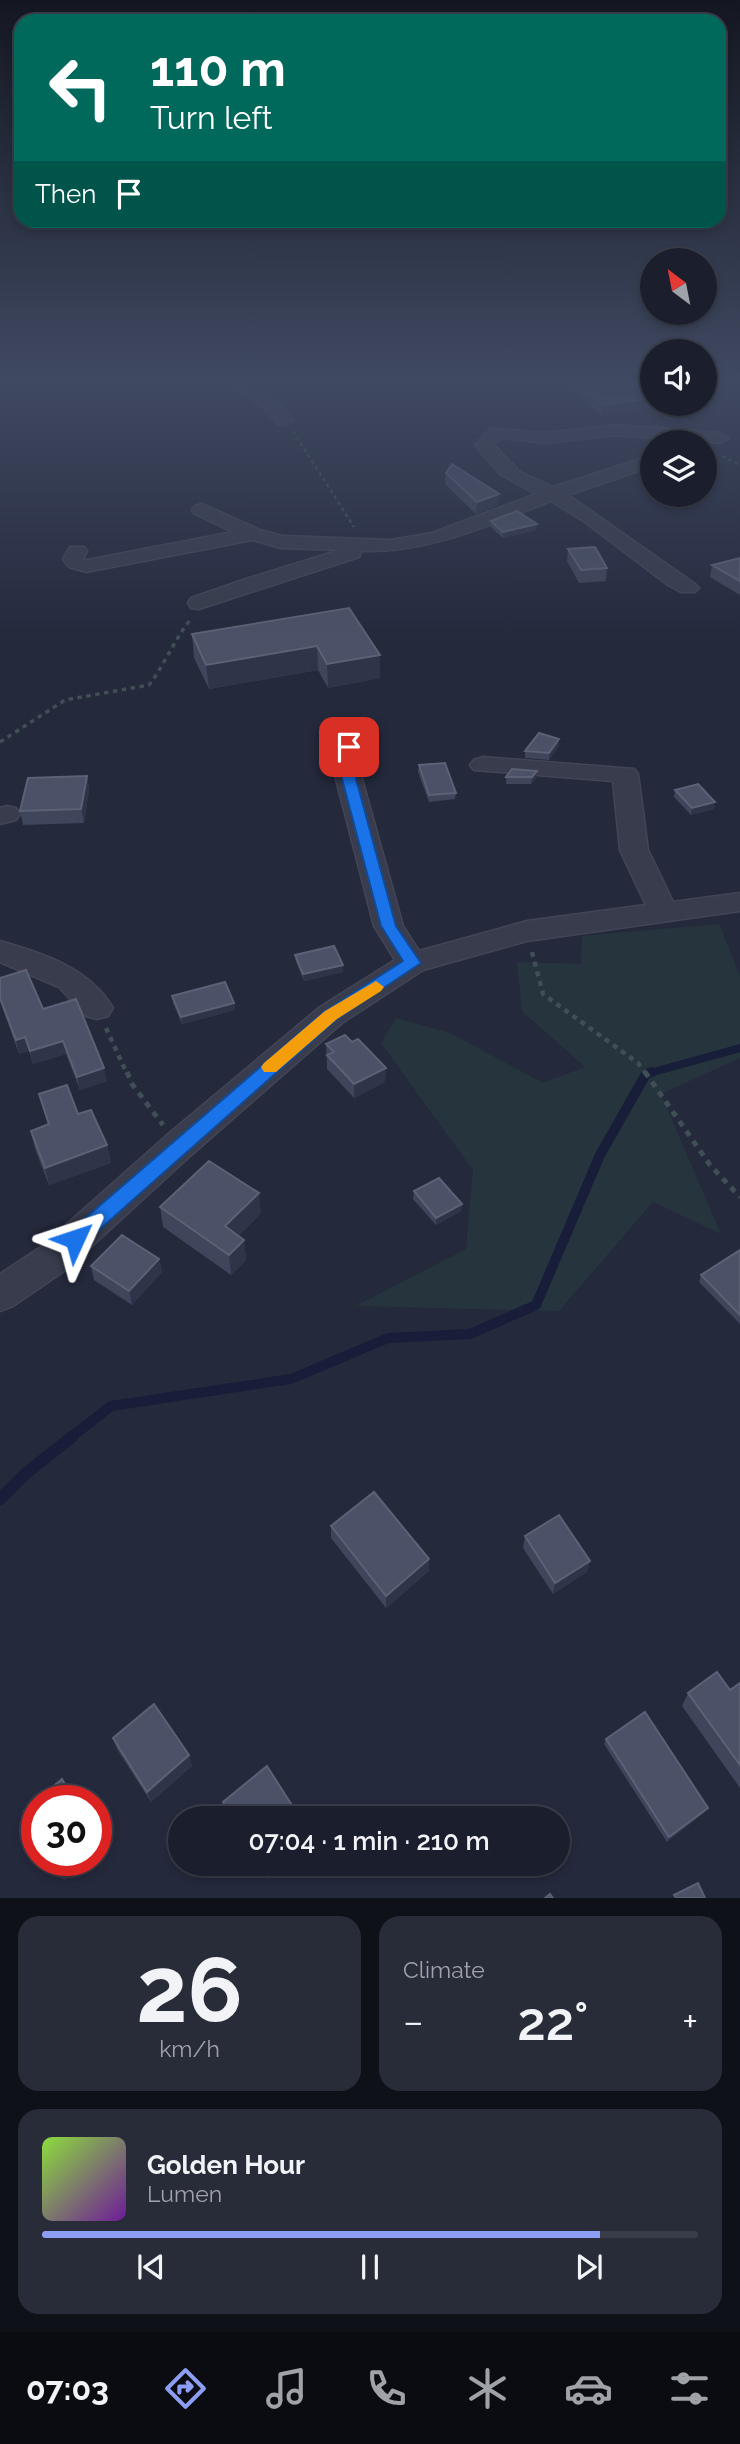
<!DOCTYPE html>
<meta charset="utf-8">
<style>
:root{--surface:#1b1f2d;--page:#282c39;--text:#f1f3f6;--muted:#a0a2aa;--line:#393d49;--accent:#8c9ef4}
body{margin:0;font-family:Raleway,sans-serif;background:var(--page);color:var(--text);height:100vh;display:flex;flex-direction:column;font-size:26px;white-space:nowrap}
*{box-sizing:border-box;margin:0}
p{font-size:23px;color:var(--muted)}
.icon{flex:none;width:38px;height:38px;fill:none;stroke:currentColor;stroke-width:2;stroke-linecap:round;stroke-linejoin:round}
.map{position:relative;height:1898px;overflow:hidden}
.side{display:flex;flex-direction:column;gap:18px;padding:18px;background:#0f1119;flex:1}
.side>*{flex:none}
.top-card{position:absolute;left:14px;top:14px;width:712px;height:214px;border-radius:21px;box-shadow:0 4px 10px #0003,0 0 0 2px var(--line);background:#00695c;color:#fff;overflow:hidden}
.needle{width:46px;rotate:328deg}
.fabs{position:absolute;left:640px;top:248px;display:grid;gap:14px}
.fabs a{display:grid;place-items:center;width:77px;height:77px;border-radius:50%;background:var(--surface);box-shadow:0 4px 10px #0003,0 0 0 2px var(--line);font-size:35px}
.speed{position:absolute;left:21px;top:1785px;display:flex;gap:14px;font-size:35px;font-weight:700;text-align:center}
.speed>*{display:grid;place-content:center;width:91px;height:91px;border-radius:50%;background:var(--surface);box-shadow:0 4px 10px #0003,0 0 0 2px var(--line);line-height:1}
.speed .limit{border:10px solid #d22;background:#fff;color:#111}
.pin{position:absolute;display:grid;place-items:center;width:60px;height:60px;color:#fff;margin:-30px;border-radius:14px;box-shadow:0 4px 10px #0006}
.me{position:absolute;width:77px;margin:-38px;rotate:48deg;stroke-linejoin:round;filter:drop-shadow(0 0 5px #0008)}
.turn{display:flex;align-items:center;gap:24px;height:147px;padding:0 21px;font-size:32px}
.turn .icon{width:91px;height:91px;stroke-width:2.5}
.turn b{display:block;font-size:49px;line-height:60px}
.then{display:flex;align-items:center;height:66px;padding:0 21px;background:#0003;gap:14px;font-size:26px}
.big{font-size:52px;font-weight:600;line-height:1.1}
.side .card{flex:1;display:flex;flex-direction:column;justify-content:center;gap:10px;min-width:0;padding:0 24px;border-radius:21px;background:var(--page)}
.side .dial{align-items:center;gap:0}
.dial b{font-size:91px;line-height:1}
.song{display:flex;align-items:center;gap:21px}
.cover{width:84px;height:84px;border-radius:10px;background:linear-gradient(135deg,hsl(90 70% 55%),hsl(280 70% 35%))}
.played{height:7px;border-radius:4px;background:linear-gradient(90deg,var(--accent) 85%,var(--line) 85%)}
.keys{display:flex;justify-content:space-around;direction:ltr}
.heat{display:flex;justify-content:space-between;align-items:center;font-size:38px;direction:ltr}
.side .tiles{flex:1;display:grid;gap:18px;grid-template-columns:1fr 1fr}
.card:last-child{grid-column:span 2}
.trip{position:absolute;left:168px;top:1806px;width:402px;height:70px;border-radius:35px;background:var(--surface);box-shadow:0 4px 10px #0003,0 0 0 2px var(--line);font-weight:600;line-height:70px;text-align:center}
.tabs{display:flex;height:112px;justify-content:space-around;align-items:center;background:#0b0c12;color:var(--muted)}
.tabs .icon{width:49px;height:49px}
.tabs .active{color:var(--accent)}
.tabs b{font-size:32px;color:var(--text)}
.map>svg:first-child{display:block}
</style>
<div class="map">
<svg width="740" height="1898" viewBox="0 0 740 1898">
<rect width="100%" height="100%" fill="#24293c"/>
<path fill="#26353d" d="M 719,924 L 740,976 L 740,1058 L 661,1094 L 721,1234 L 653,1202 L 559,1311 L 356,1306 L 466,1249 L 473,1170 L 381,1043 L 396,1018 L 450,1033 L 543,1083 L 585,1067 L 522,1011 L 517,962 L 581,964 L 582,936 Z"/>
<g fill="none" stroke-linecap="round" stroke-linejoin="round">
<path stroke="#181e39" stroke-width="8" d="M 646,1074 L 740,1048"/>
<path stroke="#181e39" stroke-width="10" d="M 70,1438 L 111,1406 L 291,1379 L 388,1338 L 470,1334 L 536,1305 L 600,1155 L 646,1074 L 652,1072"/>
<path stroke="#181e39" stroke-width="12" d="M 0,1499 L 25,1474 L 72,1437"/>
<g stroke="#414555" stroke-width="3">
<path id="minor" d="M 221,378 C 250,376 276,397 293,420 L 284,425 L 278,424 L 263,407 Z
M 617,425 L 720,433 L 729,438 L 720,443 L 617,435 L 544,443 L 501,438 L 494,445 L 520,472 L 553,487 L 653,455 L 653,466 L 568,495 L 695,584 L 699,588 L 695,592 L 681,592 L 668,585 L 585,522 L 551,501 C 489,525 429,553 361,551 L 359,557 L 199,609 L 191,608 L 188,603 L 191,598 L 249,578 L 340,550 L 281,548 L 252,540 L 86,572 L 69,567 L 63,559 L 70,547 L 84,547 L 87,551 L 83,559 L 87,560 L 233,532 L 195,514 L 192,510 L 195,506 L 202,504 L 260,530 L 282,536 L 390,540 L 432,533 L 536,494 L 500,474 L 475,445 L 491,428 L 544,433 Z
M 349,740 L 358,742 L 361,747 L 362,779 L 403,926 L 419,951 L 527,921 L 646,905 L 620,850 L 613,781 L 474,770 L 470,765 L 474,760 L 483,757 L 634,769 L 638,774 L 648,850 L 673,902 L 740,893 L 740,911 L 527,941 L 423,970 L 342,1023 L 190,1156 L 67,1269 L 13,1306 L 0,1311 L 0,1274 L 41,1247 L 166,1136 L 320,1007 L 395,960 L 374,926 L 336,779 L 337,747 L 340,742 Z
M 7,806 L 16,808 L 20,814 L 16,820 L 0,824 L 0,808 Z
M 0,941 C 42,953 90,968 113,1008 L 108,1016 L 97,1019 L 86,1016 L 59,987 L 0,962 Z"/>
</g>
<path stroke="#3f4f55" stroke-width="2.5" stroke-dasharray="3.5 3.5" stroke-linecap="butt" d="M 293,431 L 354,527
M 722,456 L 740,465"/>
<path stroke="#3f4f55" stroke-width="3.5" stroke-dasharray="4.5 4.5" stroke-linecap="butt" d="M 0,742 L 65,700 L 149,685 C 165,664 174,640 191,619"/>
<path stroke="#3f4f55" stroke-width="4.5" stroke-dasharray="5 5" stroke-linecap="butt" d="M 532,952 L 543,994 L 638,1063 L 646,1074
M 106,1028 L 127,1074"/>
<path stroke="#3f4f55" stroke-width="5" stroke-dasharray="6 6" stroke-linecap="butt" d="M 127,1072 L 132,1084 L 163,1125
M 645,1072 L 710,1165 L 740,1197"/>
<use href="#minor" fill="#383c4c" fill-rule="evenodd"/>
</g>
<path fill="#3f455a" d="M 574,378 L 653,378 L 653,404 L 702,404 L 701,412 L 671,420 L 647,408 L 602,415 L 568,389 L 569,379 Z
M 446,473 L 499,494 L 498,505 L 476,514 L 445,484 Z
M 491,521 L 536,530 L 503,538 L 491,527 Z
M 568,549 L 607,568 L 606,581 L 579,583 L 567,561 Z
M 740,558 L 740,595 L 710,577 L 712,565 Z
M 349,608 L 380,678 L 328,688 L 318,670 L 209,689 L 194,658 L 192,634 Z
M 559,745 L 549,760 L 525,758 L 525,751 Z
M 419,765 L 456,793 L 455,799 L 429,802 L 418,772 Z
M 87,776 L 89,790 L 84,823 L 23,825 L 20,811 Z
M 506,777 L 536,778 L 531,784 L 506,784 Z
M 675,790 L 714,809 L 691,815 L 674,797 Z
M 295,955 L 343,965 L 343,972 L 304,981 L 296,962 Z
M 0,978 L 43,1009 L 107,1081 L 80,1090 L 66,1054 L 33,1064 L 29,1051 L 19,1054 L 0,1001 Z
M 172,996 L 234,1003 L 235,1010 L 182,1024 L 173,1003 Z
M 352,1042 L 386,1068 L 385,1082 L 354,1098 L 327,1069 L 326,1044 Z
M 39,1094 L 107,1145 L 111,1163 L 49,1185 L 35,1149 L 31,1131 L 48,1125 Z
M 414,1191 L 462,1204 L 461,1211 L 436,1225 L 413,1199 Z
M 160,1207 L 261,1213 L 238,1236 L 244,1240 L 246,1260 L 231,1275 L 163,1227 Z
M 740,1250 L 740,1324 L 699,1282 L 701,1275 Z
M 159,1259 L 162,1272 L 132,1305 L 94,1280 L 91,1266 Z
M 331,1526 L 429,1571 L 386,1608 L 331,1538 Z
M 525,1536 L 590,1561 L 587,1572 L 553,1594 L 523,1548 Z
M 740,1683 L 740,1788 L 682,1706 L 688,1693 L 730,1690 Z
M 113,1738 L 189,1755 L 192,1766 L 151,1802 L 117,1749 Z
M 606,1739 L 705,1812 L 667,1842 L 604,1744 Z
M 259,1864 L 285,1864 L 268,1879 Z"/>
<path fill="#2f3449" d="M 649,398 L 647,408 L 602,415 L 603,405 Z
M 694,404 L 702,404 L 701,412 L 671,420 L 672,410 Z
M 499,494 L 498,505 L 476,514 L 477,502 Z
M 537,524 L 536,530 L 503,538 L 503,532 Z
M 317,646 L 318,670 L 209,689 L 206,665 Z
M 380,655 L 380,678 L 328,688 L 327,664 Z
M 559,739 L 559,745 L 549,760 L 549,753 Z
M 537,771 L 536,778 L 531,784 L 532,777 Z
M 87,776 L 89,790 L 84,823 L 81,809 Z
M 715,802 L 714,809 L 691,815 L 692,808 Z
M 343,965 L 343,972 L 304,981 L 303,974 Z
M 234,1003 L 235,1010 L 182,1024 L 181,1017 Z
M 25,1037 L 29,1051 L 19,1054 L 16,1040 Z
M 63,1041 L 66,1054 L 33,1064 L 30,1051 Z
M 104,1068 L 107,1081 L 80,1090 L 77,1077 Z
M 386,1068 L 385,1082 L 354,1098 L 354,1084 Z
M 107,1145 L 111,1163 L 49,1185 L 45,1168 Z
M 259,1193 L 261,1213 L 227,1246 L 225,1226 Z
M 462,1204 L 461,1211 L 436,1225 L 436,1218 Z
M 244,1240 L 246,1260 L 231,1275 L 229,1255 Z
M 159,1259 L 162,1272 L 132,1305 L 129,1291 Z
M 429,1559 L 429,1571 L 386,1608 L 386,1596 Z
M 590,1561 L 587,1572 L 553,1594 L 555,1583 Z
M 189,1755 L 192,1766 L 151,1802 L 147,1792 Z
M 708,1808 L 705,1812 L 667,1842 L 669,1837 Z
M 97,1838 L 101,1847 L 96,1851 Z
M 71,1860 L 86,1860 L 64,1881 L 58,1872 Z
M 279,1864 L 285,1864 L 268,1879 L 267,1875 Z"/>
<path fill="#4b5166" stroke="#5c6175" stroke-width="2" d="M 579,378 L 653,378 L 653,400 L 649,398 L 603,405 L 569,379 Z
M 662,404 L 694,404 L 672,410 Z
M 452,464 L 499,494 L 477,502 L 446,473 Z
M 517,511 L 537,524 L 503,532 L 491,521 Z
M 595,547 L 607,568 L 581,570 L 568,549 Z
M 740,558 L 740,581 L 712,565 Z
M 349,608 L 380,655 L 327,664 L 317,646 L 206,665 L 192,634 Z
M 539,733 L 559,739 L 549,753 L 525,751 Z
M 445,763 L 456,793 L 429,795 L 419,765 Z
M 512,769 L 537,771 L 532,777 L 506,777 Z
M 87,776 L 81,809 L 20,811 L 28,778 Z
M 698,784 L 715,802 L 692,808 L 675,790 Z
M 334,946 L 343,965 L 303,974 L 295,955 Z
M 26,970 L 43,1009 L 76,999 L 104,1068 L 77,1077 L 63,1041 L 30,1051 L 25,1037 L 16,1040 L 0,998 L 0,978 Z
M 225,982 L 234,1003 L 181,1017 L 172,996 Z
M 345,1035 L 352,1042 L 358,1039 L 386,1068 L 354,1084 L 327,1055 L 334,1052 L 326,1044 Z
M 67,1085 L 78,1114 L 91,1110 L 107,1145 L 45,1168 L 31,1131 L 49,1124 L 39,1094 Z
M 209,1161 L 259,1193 L 225,1226 L 244,1240 L 229,1255 L 160,1207 Z
M 439,1178 L 462,1204 L 436,1218 L 414,1191 Z
M 122,1235 L 159,1259 L 129,1291 L 91,1266 Z
M 740,1250 L 740,1315 L 701,1275 Z
M 374,1492 L 429,1559 L 386,1596 L 331,1526 Z
M 559,1515 L 590,1561 L 555,1583 L 525,1536 Z
M 717,1672 L 730,1690 L 740,1683 L 740,1765 L 688,1693 Z
M 154,1704 L 189,1755 L 147,1792 L 113,1738 Z
M 645,1712 L 708,1808 L 669,1837 L 606,1739 Z
M 267,1766 L 300,1818 L 233,1818 L 223,1802 Z
M 62,1779 L 74,1801 L 37,1801 L 37,1834 L 24,1811 Z
M 52,1860 L 71,1860 L 58,1872 Z
M 260,1864 L 279,1864 L 267,1875 Z
M 698,1883 L 705,1898 L 676,1898 L 674,1895 Z
M 550,1894 L 553,1898 L 545,1898 Z"/>
<linearGradient id="sky" x2="0" y2="1"><stop stop-color="#141721"/><stop offset="0.59" stop-color="#3f4961"/><stop offset="1" stop-color="#3f4961" stop-opacity="0"/></linearGradient>
<rect width="740" height="643" fill="url(#sky)"/>
<path fill="#1a73e8" stroke="#114b97" stroke-width="2" d="M 349,743 L 356,747 L 356,779 L 396,926 L 421,963 L 337,1019 L 82,1245 L 75,1247 L 68,1245 L 65,1239 L 68,1233 L 325,1011 L 403,961 L 381,926 L 342,779 L 342,747 Z"/>
<path fill="#f59e0b" d="M 376,981 L 384,987 L 381,991 L 337,1019 L 276,1072 L 264,1072 L 261,1067 L 264,1063 L 325,1011 Z"/>
</svg>
<div class="fabs">
<a><svg class="needle" viewBox="-14 -14 28 28"><path d="M0-13l5 13h-10z" fill="#e53935"/><path d="M0 13l5-13h-10z" fill="#a0a2aa"/></svg></a>
<a><svg class="icon" aria-label="sound" viewBox="0 0 24 24"><path d="M4 9h4l5-4v14l-5-4H4zM17 9q2 3 0 6"/></svg></a>
<a><svg class="icon" aria-label="layers" viewBox="0 0 24 24"><path d="M12 4l9 5-9 5-9-5zM3 14l9 5 9-5"/></svg></a>
</div>
<div class="speed"><div class="limit">30</div></div>
<div class="pin" style="left:349px;top:747px;background:#d93025"><svg class="icon" aria-label="arrive" viewBox="0 0 24 24"><path d="M6 21V4h12l-3 4 3 4H6"/></svg></div>
<svg class="me" style="left:75px;top:1239px" viewBox="-20 -20 40 40"><path d="M0-17L14 15 0 8-14 15z" fill="#1a73e8" stroke="#fff" stroke-width="4"/></svg>
<div class="trip">07:04 · 1 min · 210 m</div>
<div class="top-card">
<div class="turn"><svg class="icon" aria-label="left" viewBox="0 0 24 24"><path d="M17 20v-9H6M10 6l-5 5 5 5"/></svg><div><b>110 m</b>Turn left</div></div>
<div class="then">Then<svg class="icon" aria-label="arrive" viewBox="0 0 24 24"><path d="M6 21V4h12l-3 4 3 4H6"/></svg></div>
</div>
</div>
<section class="side">
<div class="tiles">
<div class="card dial"><b>26</b><p>km/h</p></div>
<div class="card"><p>Climate</p>
<div class="heat"><a>−</a><b class="big">22°</b><a>+</a></div>
</div>
<div class="card">
<div class="song"><i class="cover"></i><div><b>Golden Hour</b><p>Lumen</p></div></div>
<div class="played"></div>
<div class="keys"><svg class="icon" aria-label="previous" viewBox="0 0 24 24"><path d="M18 5L8 12l10 7zM5 5v14"/></svg><svg class="icon" aria-label="pause" viewBox="0 0 24 24"><path d="M8 5v14M16 5v14"/></svg><svg class="icon" aria-label="next" viewBox="0 0 24 24"><path d="M6 5l10 7-10 7zM19 5v14"/></svg></div>
</div>
</div>
</section>
<nav class="tabs">
<b>07:03</b>
<svg class="icon active" aria-label="directions" viewBox="0 0 24 24"><path d="M12 3l9 9-9 9-9-9zM9 14v-3h6M13 9l2 2-2 2"/></svg>
<svg class="icon" aria-label="music" viewBox="0 0 24 24"><path d="M9 18V5l10-2v13"/><circle cx="6" cy="18" r="3"/><circle cx="16" cy="16" r="3"/></svg>
<svg class="icon" aria-label="phone" viewBox="0 0 24 24"><path d="M5 4h4l2 5-3 2q2 4 5 5l2-3 5 2v4C11 20 4 13 5 4z"/></svg>
<svg class="icon" aria-label="climate" viewBox="0 0 24 24"><path d="M12 3v18M4 7l16 10M4 17L20 7"/></svg>
<svg class="icon" aria-label="car" viewBox="0 0 24 24"><path d="M5 17H2v-5l4-1 3-4h7l3 4 3 1v5h-3M9 17h6M6 11h13"/><circle cx="7" cy="17" r="2"/><circle cx="17" cy="17" r="2"/></svg>
<svg class="icon" aria-label="filters" viewBox="0 0 24 24"><path d="M4 7h16M4 17h16"/><circle cx="9" cy="7" r="2"/><circle cx="15" cy="17" r="2"/></svg>
</nav>
